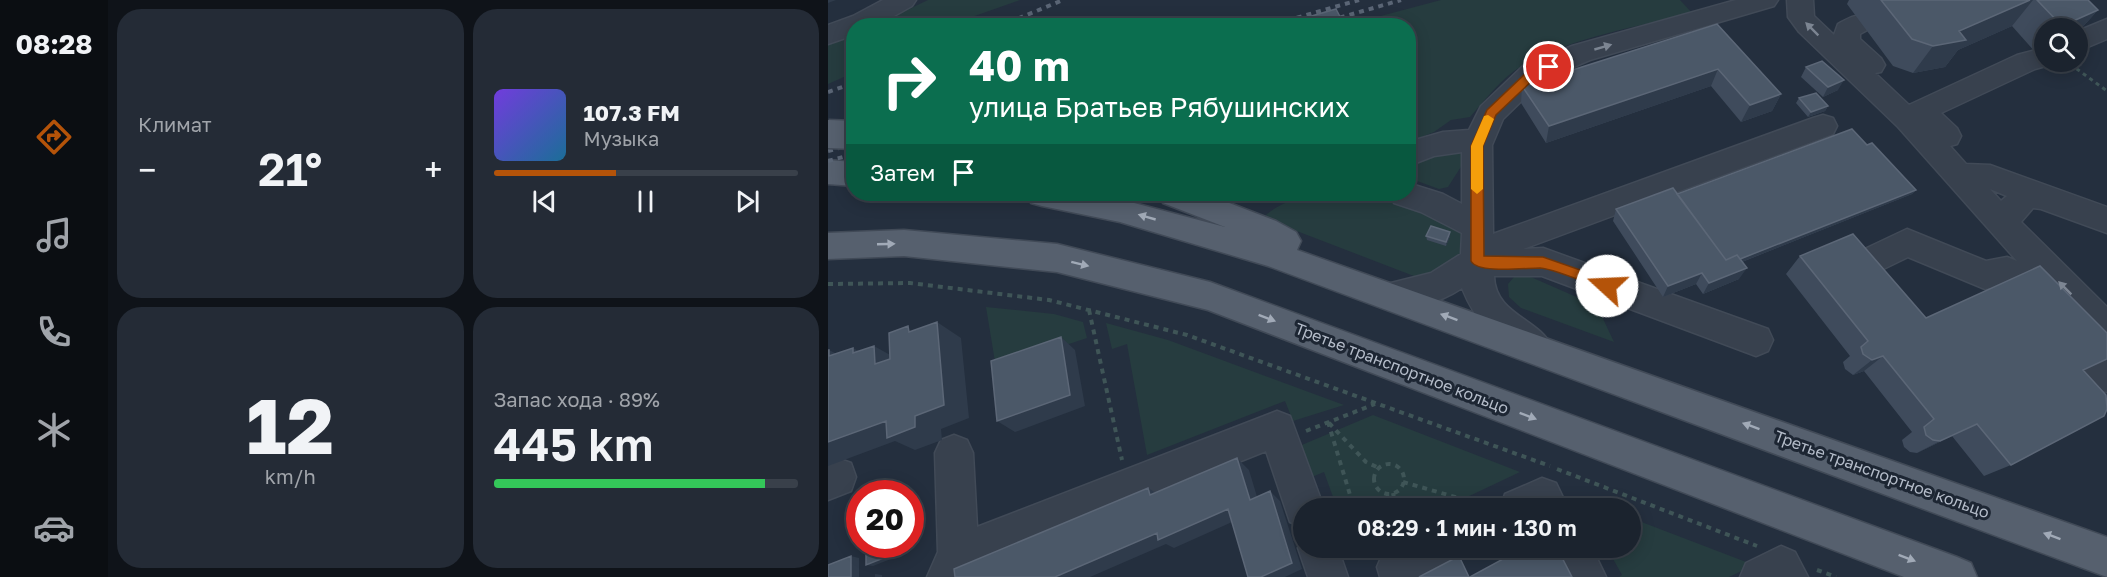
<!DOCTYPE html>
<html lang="ru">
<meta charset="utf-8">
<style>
:root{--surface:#1b232e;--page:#242b36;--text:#f1f3f6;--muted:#a0a4aa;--line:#39404a;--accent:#b45309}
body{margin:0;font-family:"Golos Text",sans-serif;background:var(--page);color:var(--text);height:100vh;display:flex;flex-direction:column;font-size:22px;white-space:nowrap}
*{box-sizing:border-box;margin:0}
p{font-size:20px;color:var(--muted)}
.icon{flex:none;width:33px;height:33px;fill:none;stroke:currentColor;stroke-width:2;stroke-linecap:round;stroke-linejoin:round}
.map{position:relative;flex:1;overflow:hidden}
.sheet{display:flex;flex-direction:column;gap:9px;padding:9px;background:#0f1319;width:720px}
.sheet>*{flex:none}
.guide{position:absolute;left:18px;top:18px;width:570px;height:183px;border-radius:24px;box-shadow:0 3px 15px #0003,0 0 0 2px var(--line);background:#0b6e4f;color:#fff;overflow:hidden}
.fabs{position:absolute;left:1206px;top:18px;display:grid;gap:12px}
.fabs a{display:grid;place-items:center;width:54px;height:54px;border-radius:50%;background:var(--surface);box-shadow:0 3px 15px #0003,0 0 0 2px var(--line);font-size:30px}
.speed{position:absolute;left:18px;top:480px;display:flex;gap:12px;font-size:30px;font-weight:700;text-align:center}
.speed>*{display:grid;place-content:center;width:78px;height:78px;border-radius:50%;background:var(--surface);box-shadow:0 3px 15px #0003,0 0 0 2px var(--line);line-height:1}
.speed .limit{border:9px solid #d22;background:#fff;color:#111}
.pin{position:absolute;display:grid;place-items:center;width:51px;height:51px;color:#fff;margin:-26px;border:3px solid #fff;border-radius:50%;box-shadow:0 2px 6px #0007}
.me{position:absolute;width:66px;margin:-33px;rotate:290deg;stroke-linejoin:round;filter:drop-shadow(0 0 4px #0008)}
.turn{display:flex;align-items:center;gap:21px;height:126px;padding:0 24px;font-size:27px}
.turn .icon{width:78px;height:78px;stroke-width:2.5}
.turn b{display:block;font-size:42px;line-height:51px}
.then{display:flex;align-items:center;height:57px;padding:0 24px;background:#0003;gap:12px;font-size:22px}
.big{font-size:45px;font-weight:600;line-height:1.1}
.sheet .card{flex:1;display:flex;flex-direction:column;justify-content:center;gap:9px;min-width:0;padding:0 21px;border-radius:24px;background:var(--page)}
.sheet .dial{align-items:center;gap:0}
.dial b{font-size:78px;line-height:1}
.song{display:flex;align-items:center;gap:18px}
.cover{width:72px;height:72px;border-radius:9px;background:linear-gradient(135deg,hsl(260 70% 55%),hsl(200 70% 35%))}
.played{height:6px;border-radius:3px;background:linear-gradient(90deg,var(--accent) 40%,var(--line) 40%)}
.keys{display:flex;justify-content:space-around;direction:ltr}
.heat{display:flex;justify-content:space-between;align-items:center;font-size:33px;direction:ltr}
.charge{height:9px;border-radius:4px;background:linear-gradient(90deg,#34c759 89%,var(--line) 0)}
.sheet .tiles{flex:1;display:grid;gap:9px;grid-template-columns:repeat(2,1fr)}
.trip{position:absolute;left:465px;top:498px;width:348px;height:60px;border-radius:30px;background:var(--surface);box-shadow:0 3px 15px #0003,0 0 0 2px var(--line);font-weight:600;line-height:60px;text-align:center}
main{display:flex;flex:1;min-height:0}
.tab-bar{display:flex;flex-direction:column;width:108px;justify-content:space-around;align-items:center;background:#0b0e12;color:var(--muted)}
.tab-bar .icon{width:42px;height:42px}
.tab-bar .active{color:var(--accent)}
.tab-bar b{font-size:27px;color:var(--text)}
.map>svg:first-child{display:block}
</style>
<main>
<nav class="tab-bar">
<b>08:28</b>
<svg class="icon active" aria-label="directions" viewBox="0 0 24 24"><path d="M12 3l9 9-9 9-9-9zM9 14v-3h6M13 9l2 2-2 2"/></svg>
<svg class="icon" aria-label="music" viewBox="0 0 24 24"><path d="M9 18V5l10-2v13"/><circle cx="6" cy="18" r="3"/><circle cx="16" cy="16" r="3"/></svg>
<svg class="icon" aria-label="phone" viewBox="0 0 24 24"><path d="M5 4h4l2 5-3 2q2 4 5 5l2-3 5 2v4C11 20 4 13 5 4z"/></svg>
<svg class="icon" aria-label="climate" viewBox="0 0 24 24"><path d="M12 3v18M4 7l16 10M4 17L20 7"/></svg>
<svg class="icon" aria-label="car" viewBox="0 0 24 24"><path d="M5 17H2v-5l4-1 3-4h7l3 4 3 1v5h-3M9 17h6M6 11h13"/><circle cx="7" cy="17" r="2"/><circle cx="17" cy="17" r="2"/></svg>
</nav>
<section class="sheet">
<div class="tiles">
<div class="card"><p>Климат</p>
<div class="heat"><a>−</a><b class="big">21°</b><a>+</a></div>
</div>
<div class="card">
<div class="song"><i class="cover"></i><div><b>107.3 FM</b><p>Музыка</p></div></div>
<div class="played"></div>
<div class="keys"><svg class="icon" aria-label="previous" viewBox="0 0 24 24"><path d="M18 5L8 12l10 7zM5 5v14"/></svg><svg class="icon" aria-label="pause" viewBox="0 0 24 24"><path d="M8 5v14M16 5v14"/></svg><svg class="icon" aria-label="next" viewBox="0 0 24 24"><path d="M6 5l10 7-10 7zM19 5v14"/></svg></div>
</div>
<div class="card dial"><b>12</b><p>km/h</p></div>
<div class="card"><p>Запас хода · 89%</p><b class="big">445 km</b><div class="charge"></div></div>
</div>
</section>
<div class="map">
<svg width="1279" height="577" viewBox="0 0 1279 577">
<rect width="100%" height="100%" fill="#242f3e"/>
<path fill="#263c3f" d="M 100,0 L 192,0 L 121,25 L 46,26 Z
M 613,0 L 852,0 L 864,13 C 810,27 732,39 686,71 C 669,84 656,101 642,117 L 623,120 L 606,132 L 581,142 L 581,113 L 587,111 L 581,100 L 580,26 L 537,25 L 534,21 Z
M 25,34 L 25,73 L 0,84 L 0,45 Z
M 638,150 L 636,162 L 620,187 L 611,189 L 581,178 L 580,164 L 601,154 Z
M 495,194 L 527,195 L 559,200 L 588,208 L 636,231 L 642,244 L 631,265 L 591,278 L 435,218 C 452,201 472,197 495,194 Z
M 694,273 L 769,306 L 786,342 L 693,308 L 681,297 L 680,284 L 686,277 Z
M 158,307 L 226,314 L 255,322 L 259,338 L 168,368 Z
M 278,323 L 340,340 L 516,405 L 465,421 L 457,401 L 319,455 L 299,344 L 284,349 Z
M 545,415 L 692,472 L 616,508 L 509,508 L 496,472 L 479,479 L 469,447 Z
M 803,518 L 926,565 L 901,577 L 791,577 L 794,575 L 779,548 L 802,548 Z"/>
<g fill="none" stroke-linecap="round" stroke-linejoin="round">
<g stroke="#414a57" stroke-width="3">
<path id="minor" d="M 55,0 L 88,0 L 84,6 L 48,26 L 26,26 L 26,35 L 0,44 L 0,25 L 25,16 Z
M 908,0 L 950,0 L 946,6 L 762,60 L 715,80 L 675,119 L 664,145 L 665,234 L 985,118 L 995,115 L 1005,118 L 1009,126 L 1005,134 L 695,249 L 715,248 L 940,329 L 945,340 L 940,351 L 928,356 L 714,276 L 666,276 C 667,315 711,318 724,347 L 719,358 L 707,363 C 671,349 648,323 634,288 C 613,302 576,315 551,306 L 546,296 L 551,286 L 603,273 L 633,254 L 634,233 L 593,212 L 566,203 L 562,194 L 580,194 L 580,183 L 615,194 L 634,204 L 634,152 L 606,156 L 580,166 L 580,142 L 615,132 L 641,130 L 653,106 L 695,66 L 744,46 Z
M 959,0 L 985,0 L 986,16 L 1006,35 L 1010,24 C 1021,18 1028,13 1041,17 L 1045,23 L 1041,29 L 1032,34 L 1032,39 L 1053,58 L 1057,65 L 1053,72 L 1047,73 L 1081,105 L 1189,55 L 1216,48 L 1216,62 L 1227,62 L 1225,64 L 1207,69 L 1113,113 L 1129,128 L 1133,136 L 1129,144 L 1122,146 L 1138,164 L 1162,165 L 1279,207 L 1279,233 L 1213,209 L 1205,208 L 1193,222 L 1279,307 L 1279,344 L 1268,340 L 1279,352 L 1279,392 L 1266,388 L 1172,286 L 1157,289 L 1080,257 L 1035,279 L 1024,275 L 1019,265 L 1024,255 L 1079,229 L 1158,261 L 1179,257 L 1189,261 L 1070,127 L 971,32 L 960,17 ZM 1162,189 L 1179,196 L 1173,201 Z
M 1279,19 L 1279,39 L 1250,51 L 1250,31 Z
M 449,411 L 462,416 L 496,508 L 476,508 L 476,527 L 462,522 L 438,451 L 144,569 L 140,577 L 99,577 L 110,552 L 107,453 L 113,440 L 126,435 L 139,440 L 145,453 L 149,527 Z
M 9,458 L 23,463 L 28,477 L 23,491 L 0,500 L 0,462 Z
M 714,478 L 728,483 L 740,508 L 672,508 L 677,494 Z
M 476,535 L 476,548 L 510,548 L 520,577 L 480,577 L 470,548 Z
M 953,546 L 967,552 L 980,577 L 912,577 L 918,563 Z
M 566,548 L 630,548 L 624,562 L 593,577 L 552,577 L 549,567 L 555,553 Z
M 722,548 L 764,548 L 778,577 L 736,577 Z"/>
</g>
<g stroke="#414a57" stroke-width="3">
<path id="major" d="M 0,160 L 26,162 L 26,186 L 0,184 Z
M 199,194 L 272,194 L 397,227 L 335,203 L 331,194 L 378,194 L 448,221 L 468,232 L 473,241 L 469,250 L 1279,537 L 1279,577 L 440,266 L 292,222 L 214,206 L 203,203 Z
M 76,230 L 229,244 L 382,282 L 1129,557 L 1143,563 L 1149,577 L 1076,577 L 380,310 L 229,272 L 76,256 L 0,259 L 0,233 Z"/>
</g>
<path stroke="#3f5557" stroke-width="3" stroke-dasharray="4 4" stroke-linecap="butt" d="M 247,26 L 251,26
M 1242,64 L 1279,91"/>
<path stroke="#3f5557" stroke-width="4" stroke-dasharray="5 5" stroke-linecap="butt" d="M 0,284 L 82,283 L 221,300 L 359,335 L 722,466
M 261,310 L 294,460
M 500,422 L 526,508
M 501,423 L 538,462 L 551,468
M 478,431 L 547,404
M546 479a15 15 0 1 1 30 0a15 15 0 1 1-30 0Z
M 729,469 L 929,546
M 575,482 L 641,501 L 644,508
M 565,493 L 568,508
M 989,570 L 1008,577"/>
<use href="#minor" fill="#38414e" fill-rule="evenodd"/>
<use href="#major" fill="#56606e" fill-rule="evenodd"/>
<path stroke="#5a6575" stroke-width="4" stroke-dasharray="5 5" stroke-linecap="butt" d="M 172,26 L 235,0
M 440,26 L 531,0
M 483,26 L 573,0
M 0,92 L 26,83
M 0,151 L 26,144
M 0,161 L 26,154"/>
<g stroke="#414a57" stroke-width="31" stroke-linecap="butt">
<path id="major-bridge" d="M 0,134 L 26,135"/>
</g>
<use href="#major-bridge" stroke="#56606e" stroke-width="28"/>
</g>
<path fill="#3f4b5c" d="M 1021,0 L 1260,0 L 1270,10 L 1250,32 L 1250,28 L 1216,28 L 1216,50 L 1209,54 L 1184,26 L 1130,50 L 1117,67 L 1085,73 L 1065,66 L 1019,4 Z
M 889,24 L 953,94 L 944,111 L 913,122 L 883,86 L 718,143 L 693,103 L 694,86 Z
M 978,67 L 1010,90 L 995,97 L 973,77 Z
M 971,98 L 1000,106 L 997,111 L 980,117 L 968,103 Z
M 1039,145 L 1088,190 L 1084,194 L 914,262 L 911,279 L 875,294 L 868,284 L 835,297 L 785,221 L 788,209 Z
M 622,232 L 622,236 L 618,246 L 599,240 L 598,236 Z
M 972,256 L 1098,318 L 1255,371 L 1183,465 L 1156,476 L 1124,436 L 1089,453 L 1082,452 L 1076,447 L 1074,440 L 1084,432 L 1036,371 L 1025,375 L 1017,369 L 1015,362 L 1022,356 L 958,274 Z
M 667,548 L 729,548 L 673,560 Z"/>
<path fill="#2f3b4b" d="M 0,0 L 8,0 L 0,3 Z
M 1202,0 L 1205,0 L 1184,26 L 1130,50 L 1117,67 L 1085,73 L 1105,46 L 1131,31 Z
M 1270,10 L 1250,32 L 1250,28 L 1232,28 L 1234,26 Z
M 1216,46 L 1216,50 L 1209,54 Z
M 890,69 L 883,86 L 718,143 L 721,126 Z
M 1016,80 L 1010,90 L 995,97 L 1000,87 Z
M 953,94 L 944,111 L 913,122 L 922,105 Z
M 1000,106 L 997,111 L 980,117 L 983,112 Z
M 1088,190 L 1084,194 L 891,271 L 893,267 Z
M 622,232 L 622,236 L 618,246 L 618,242 Z
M 919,268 L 911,279 L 875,294 L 881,283 Z
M 874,273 L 868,284 L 835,297 L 840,286 Z
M 109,322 L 133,338 L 141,418 L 113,429 L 114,440 L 87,450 L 67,441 L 0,466 L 0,442 L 58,421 L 87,416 Z
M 233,337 L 247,350 L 257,406 L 187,432 L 169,421 Z
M 46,346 L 73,361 L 74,379 L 25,353 L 25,348 L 47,360 Z
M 1,350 L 30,365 L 1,356 Z
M 1055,356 L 1036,371 L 1025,375 L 1044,360 Z
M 1149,424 L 1124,436 L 1089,453 L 1112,441 Z
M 409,458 L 421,470 L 433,510 L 422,500 Z
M 320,488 L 336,498 L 322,495 Z
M 442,491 L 452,501 L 474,569 L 457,577 L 433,577 Z
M 400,509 L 413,518 L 346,548 L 338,544 L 262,577 L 227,577 L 329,533 Z
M 71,544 L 78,544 L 78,553 L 45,566 L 38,565 Z
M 23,556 L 31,558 L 31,577 L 23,577 Z
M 47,574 L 54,575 L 54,577 L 47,577 Z"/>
<path fill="#4b5868" stroke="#5c6777" stroke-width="1.5" d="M 1053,0 L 1202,0 L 1131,31 L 1138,40 L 1105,46 L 1084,39 Z
M 1209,0 L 1260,0 L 1270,10 L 1234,26 Z
M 508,9 L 517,26 L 449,26 Z
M 889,24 L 953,94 L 922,105 L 890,69 L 721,126 L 694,86 Z
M 994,61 L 1016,80 L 1000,87 L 978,67 Z
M 988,93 L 1000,106 L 983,112 L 971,98 Z
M 1024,129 L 1039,145 L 1044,143 L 1088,190 L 912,259 L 909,255 L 898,260 L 849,194 Z
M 845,188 L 898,260 L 909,255 L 919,268 L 881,283 L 874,273 L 840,286 L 788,209 Z
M 603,226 L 622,232 L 618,242 L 598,236 Z
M 1025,234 L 1098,318 L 1212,266 L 1279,333 L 1279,359 L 1255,370 L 1278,395 L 1279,409 L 1276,416 L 1183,465 L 1149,424 L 1112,441 L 1105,440 L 1098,435 L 1096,427 L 1106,419 L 1055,356 L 1044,360 L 1035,354 L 1033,347 L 1040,341 L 972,256 Z
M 109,322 L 116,405 L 87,416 L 87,427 L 59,438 L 58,421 L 0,442 L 0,350 L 1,350 L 1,356 L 25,348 L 25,353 L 46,346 L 47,364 L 62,359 L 61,333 L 80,326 L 81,332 Z
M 233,337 L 242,395 L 169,421 L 163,361 Z
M 409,458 L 422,500 L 442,491 L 464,563 L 433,577 L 420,577 L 400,509 L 330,540 L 329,533 L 227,577 L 127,577 L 126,569 L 320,488 L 322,495 Z
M 705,503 L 708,508 L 695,508 Z
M 38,544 L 71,544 L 71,552 L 38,565 Z
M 672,548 L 729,548 L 744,577 L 642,577 L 677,558 Z
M 23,556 L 23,577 L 0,577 L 0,565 Z
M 631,556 L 641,577 L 591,577 Z"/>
<defs><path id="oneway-solid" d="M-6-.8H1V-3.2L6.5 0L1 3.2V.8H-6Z" transform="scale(1.5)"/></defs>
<g fill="#7c8592">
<use href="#oneway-solid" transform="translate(984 29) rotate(-135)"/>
<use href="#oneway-solid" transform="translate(775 47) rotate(-16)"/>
<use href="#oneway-solid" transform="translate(1237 288) rotate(-135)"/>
</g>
<g fill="#a1aab7">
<use href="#oneway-solid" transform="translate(319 217) rotate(-164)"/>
<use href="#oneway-solid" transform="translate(58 244) rotate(-2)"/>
<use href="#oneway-solid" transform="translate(252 264) rotate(14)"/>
<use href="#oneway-solid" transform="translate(621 317) rotate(-160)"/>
<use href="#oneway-solid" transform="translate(439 318) rotate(21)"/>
<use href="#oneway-solid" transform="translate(700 416) rotate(21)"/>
<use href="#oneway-solid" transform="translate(923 426) rotate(-160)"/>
<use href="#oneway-solid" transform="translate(1224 536) rotate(-160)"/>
<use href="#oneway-solid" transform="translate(1079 558) rotate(21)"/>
</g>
<path fill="#b45309" stroke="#753606" stroke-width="1.5" d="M 721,63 L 726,67 L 709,76 L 668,115 L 655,146 L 656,256 L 715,257 L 784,281 L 786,286 L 784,290 L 779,291 C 763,285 728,269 712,268 C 697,268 650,274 643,261 L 643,146 L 659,110 L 701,70 Z"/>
<path fill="#f59e0b" d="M 660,115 L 666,119 L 655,146 L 655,189 L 649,194 L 643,189 L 643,146 L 656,116 Z"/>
<g text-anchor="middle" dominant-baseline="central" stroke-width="6" stroke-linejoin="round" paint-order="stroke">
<g font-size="16" fill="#b4bcc9" stroke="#1d2633">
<text transform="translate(574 368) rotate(21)">Третье транспортное кольцо</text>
<text transform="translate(1054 474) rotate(20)">Третье транспортное кольцо</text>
</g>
</g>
</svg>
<div class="fabs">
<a><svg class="icon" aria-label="search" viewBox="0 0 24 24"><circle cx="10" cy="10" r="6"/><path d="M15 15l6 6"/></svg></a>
</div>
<div class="speed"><div class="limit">20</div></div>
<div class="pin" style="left:721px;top:67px;background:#d93025"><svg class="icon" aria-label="arrive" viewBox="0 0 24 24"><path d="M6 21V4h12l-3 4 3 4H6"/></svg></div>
<svg class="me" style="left:779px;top:286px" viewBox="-20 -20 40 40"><circle r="19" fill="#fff"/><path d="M0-13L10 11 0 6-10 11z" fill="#b45309"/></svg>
<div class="trip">08:29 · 1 мин · 130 m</div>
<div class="guide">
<div class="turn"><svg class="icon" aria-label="right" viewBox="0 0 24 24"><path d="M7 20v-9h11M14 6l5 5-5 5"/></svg><div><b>40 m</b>улица Братьев Рябушинских</div></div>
<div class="then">Затем<svg class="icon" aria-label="arrive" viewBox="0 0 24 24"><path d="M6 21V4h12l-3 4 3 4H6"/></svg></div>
</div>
</div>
</main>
